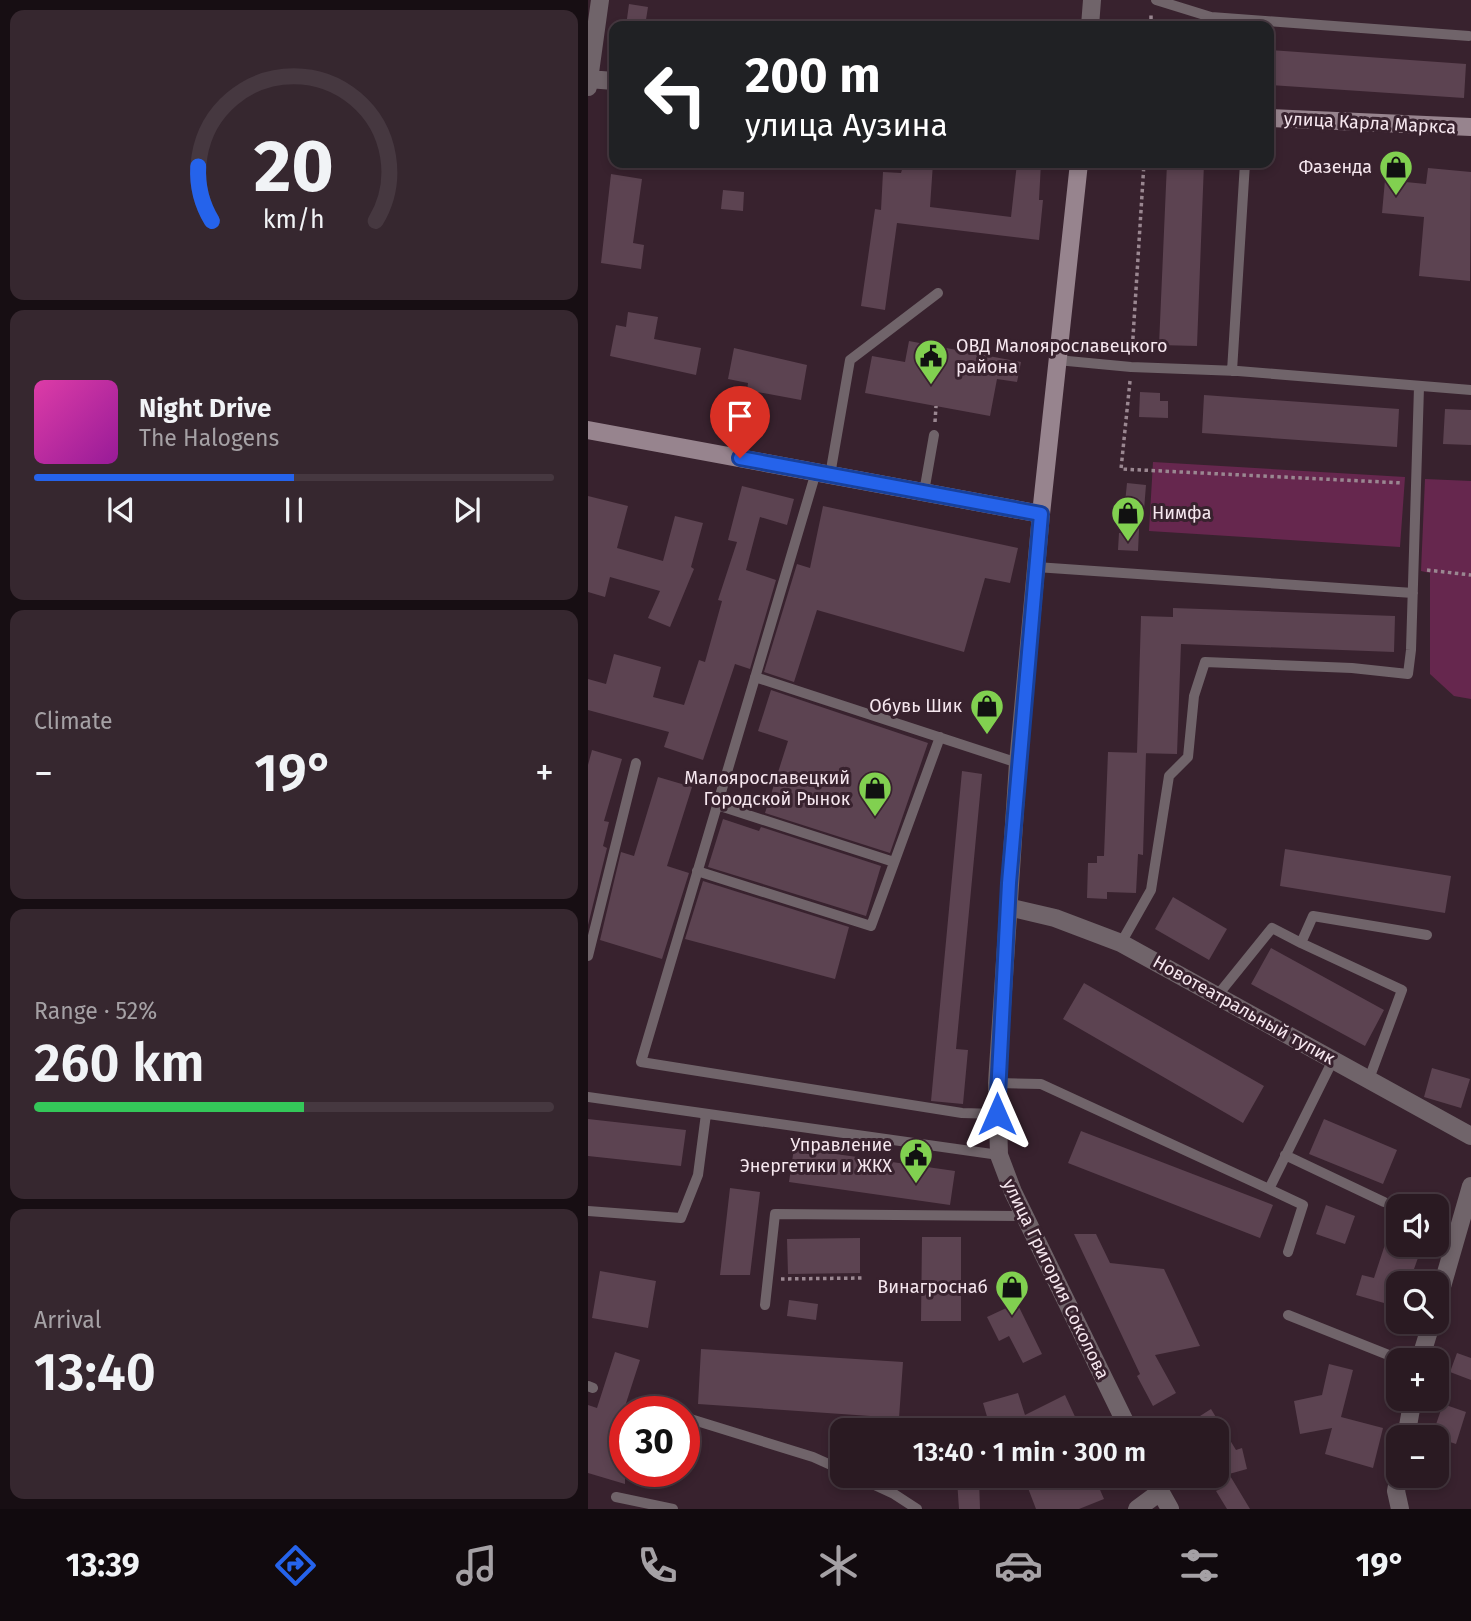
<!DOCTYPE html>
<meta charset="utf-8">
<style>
:root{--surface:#2a1a22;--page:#36272f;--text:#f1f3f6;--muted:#a5a1a5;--line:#463840;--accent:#2563eb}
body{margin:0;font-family:"Fira Sans",sans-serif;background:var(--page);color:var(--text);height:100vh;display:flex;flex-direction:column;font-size:26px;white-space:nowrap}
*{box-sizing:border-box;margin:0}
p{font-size:23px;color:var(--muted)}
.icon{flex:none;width:38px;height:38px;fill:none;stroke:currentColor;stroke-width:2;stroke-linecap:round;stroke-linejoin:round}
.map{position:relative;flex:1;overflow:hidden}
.panel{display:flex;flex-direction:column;gap:10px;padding:10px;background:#170e13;width:588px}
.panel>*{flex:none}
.guide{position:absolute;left:21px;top:21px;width:665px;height:147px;border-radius:14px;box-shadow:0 4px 10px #0003,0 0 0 2px var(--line);background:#202124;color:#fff;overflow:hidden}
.controls{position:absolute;left:798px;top:1194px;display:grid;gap:14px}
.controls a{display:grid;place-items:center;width:63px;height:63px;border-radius:14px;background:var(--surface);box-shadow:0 4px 10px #0003,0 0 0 2px var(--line);font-size:35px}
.speed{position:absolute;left:21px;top:1396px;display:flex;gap:14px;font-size:35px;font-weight:700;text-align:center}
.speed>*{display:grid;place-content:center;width:91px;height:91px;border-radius:50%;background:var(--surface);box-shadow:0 4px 10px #0003,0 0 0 2px var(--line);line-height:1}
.speed .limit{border:10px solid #d22;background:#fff;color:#111}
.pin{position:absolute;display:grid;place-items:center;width:60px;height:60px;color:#fff;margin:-72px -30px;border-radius:50% 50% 50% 0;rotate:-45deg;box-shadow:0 0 7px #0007}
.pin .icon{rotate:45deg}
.me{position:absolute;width:77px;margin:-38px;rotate:0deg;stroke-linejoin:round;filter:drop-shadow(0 0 5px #0008)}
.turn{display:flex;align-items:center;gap:24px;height:147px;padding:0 21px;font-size:32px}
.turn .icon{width:91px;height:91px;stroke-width:2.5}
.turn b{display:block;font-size:49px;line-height:60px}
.big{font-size:52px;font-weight:600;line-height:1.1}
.panel .card{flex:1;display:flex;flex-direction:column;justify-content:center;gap:10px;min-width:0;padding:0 24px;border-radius:14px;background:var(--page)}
.panel .dial{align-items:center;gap:0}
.dial svg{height:182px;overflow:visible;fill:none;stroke:var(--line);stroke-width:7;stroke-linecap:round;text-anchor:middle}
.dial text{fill:var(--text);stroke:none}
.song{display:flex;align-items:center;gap:21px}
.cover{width:84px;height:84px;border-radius:10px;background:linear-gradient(135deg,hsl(320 70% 55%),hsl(300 70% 35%))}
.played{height:7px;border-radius:4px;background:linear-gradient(90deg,var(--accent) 50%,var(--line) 50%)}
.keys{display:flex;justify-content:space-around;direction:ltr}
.heat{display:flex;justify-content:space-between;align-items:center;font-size:38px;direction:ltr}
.charge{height:10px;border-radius:5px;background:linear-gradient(90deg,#34c759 52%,var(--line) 0)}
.trip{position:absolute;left:242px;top:1418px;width:399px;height:70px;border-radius:14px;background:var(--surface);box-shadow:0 4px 10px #0003,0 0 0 2px var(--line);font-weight:600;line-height:70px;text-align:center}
.menu{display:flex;height:112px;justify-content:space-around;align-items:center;background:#110a0e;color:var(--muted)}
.menu .icon{width:49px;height:49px}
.menu .active{color:var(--accent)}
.menu b{font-size:32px;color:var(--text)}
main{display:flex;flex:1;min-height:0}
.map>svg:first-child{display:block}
</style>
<main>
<section class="panel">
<div class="card dial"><svg viewBox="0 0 100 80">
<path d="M14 69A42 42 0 1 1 86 69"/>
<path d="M14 69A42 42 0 0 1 8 45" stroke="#2563eb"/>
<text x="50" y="56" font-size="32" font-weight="700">20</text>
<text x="50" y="72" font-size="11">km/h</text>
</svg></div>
<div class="card">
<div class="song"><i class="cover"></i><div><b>Night Drive</b><p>The Halogens</p></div></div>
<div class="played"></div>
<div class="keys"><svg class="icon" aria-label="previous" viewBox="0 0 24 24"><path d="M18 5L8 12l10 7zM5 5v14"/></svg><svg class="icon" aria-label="pause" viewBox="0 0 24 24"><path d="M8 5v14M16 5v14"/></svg><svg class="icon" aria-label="next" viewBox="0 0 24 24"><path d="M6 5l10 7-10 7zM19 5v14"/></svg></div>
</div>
<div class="card"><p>Climate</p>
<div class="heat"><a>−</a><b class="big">19°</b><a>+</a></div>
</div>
<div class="card"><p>Range · 52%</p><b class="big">260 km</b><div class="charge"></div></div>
<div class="card"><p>Arrival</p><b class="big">13:40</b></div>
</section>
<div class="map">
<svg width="883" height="1509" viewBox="0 0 883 1509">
<rect width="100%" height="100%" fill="#38222e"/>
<path fill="#66274e" d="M 565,462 L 817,477 L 812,547 L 561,531 Z
M 837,479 L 883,481 L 883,699 L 866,696 L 842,674 L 842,573 L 833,571 Z"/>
<path fill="#5c4351" d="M 41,4 L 60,7 L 57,26 L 38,26 Z
M 681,50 L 878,64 L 876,98 L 681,85 Z
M 316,163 L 345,163 L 342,207 L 423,217 L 429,163 L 453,163 L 451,200 L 455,200 L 451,240 L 309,223 L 297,310 L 273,306 L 287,209 L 293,210 L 295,172 L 313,173 Z
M 579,163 L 616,163 L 609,346 L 571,345 Z
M 840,168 L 883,172 L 882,281 L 831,276 L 836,217 L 794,213 L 797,180 L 838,184 Z
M 23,174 L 54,179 L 45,243 L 56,245 L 53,269 L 13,263 Z
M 135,190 L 156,192 L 155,211 L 133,209 Z
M 40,312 L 70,317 L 66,339 L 113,348 L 108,375 L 22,356 L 28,325 L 38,327 Z
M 321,341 L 433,362 L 429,382 L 409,379 L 402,416 L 277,393 L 284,356 L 317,362 Z
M 146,348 L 219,365 L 213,400 L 159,390 L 160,383 L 140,379 Z
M 552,392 L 572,393 L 572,401 L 580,401 L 580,418 L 551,417 Z
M 616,395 L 811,409 L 809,447 L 614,433 Z
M 857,409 L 883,410 L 883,445 L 855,444 Z
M 539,483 L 558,485 L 556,510 L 552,510 L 550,551 L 530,550 L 531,533 L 534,533 Z
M 154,486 L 206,499 L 199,525 L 172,517 L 158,570 L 188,580 L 162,669 L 147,664 L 115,760 L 76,747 L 81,732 L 0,710 L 0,679 L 18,684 L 26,654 L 73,667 L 65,697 L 96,705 L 111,660 L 117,662 L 134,601 L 130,600 L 149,542 L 140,540 Z
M 0,496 L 40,506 L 29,548 L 75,561 L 87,516 L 115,523 L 103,567 L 106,569 L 82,627 L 60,618 L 72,591 L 22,577 L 17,597 L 0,592 Z
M 235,506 L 430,548 L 422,583 L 397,578 L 376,652 L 229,610 L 206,682 L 176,672 L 209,564 L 222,568 Z
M 585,608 L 807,616 L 806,652 L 593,644 L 589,754 L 549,753 L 553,616 L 585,617 Z
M 183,690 L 340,743 L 302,853 L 177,813 L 200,741 L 170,731 Z
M 4,750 L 34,759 L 16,821 L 21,822 L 15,846 L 19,848 L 0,925 L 0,765 Z
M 520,752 L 558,753 L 555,855 L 550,854 L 548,893 L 519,892 L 519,899 L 499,898 L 500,863 L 509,863 L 509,856 L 516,856 Z
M 374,771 L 394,774 L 368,1049 L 380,1050 L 375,1104 L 343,1101 Z
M 70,777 L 104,787 L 79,866 L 101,873 L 74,959 L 12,940 L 33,852 L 46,856 Z
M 135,819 L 171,831 L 173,827 L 293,866 L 278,916 L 120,867 Z
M 697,849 L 863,876 L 857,913 L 692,886 Z
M 115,881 L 261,927 L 247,979 L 97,939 Z
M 585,897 L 639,929 L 621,960 L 567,929 Z
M 683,948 L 796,1010 L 777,1046 L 663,984 Z
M 496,983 L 676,1086 L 655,1123 L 475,1019 Z
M 844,1068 L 882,1079 L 873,1108 L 836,1097 Z
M 0,1119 L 98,1130 L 93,1166 L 0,1156 Z
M 736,1119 L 809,1150 L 795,1184 L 721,1154 Z
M 493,1131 L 685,1205 L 672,1238 L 480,1163 Z
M 206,1148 L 367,1171 L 362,1205 L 201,1182 Z
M 142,1188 L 172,1192 L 162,1275 L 132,1275 Z
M 738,1205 L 767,1216 L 757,1244 L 728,1234 Z
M 808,1211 L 810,1211 L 810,1244 L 835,1244 L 826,1269 L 846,1275 L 843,1283 L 810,1283 L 810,1307 L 768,1295 L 774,1275 L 786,1278 Z
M 486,1234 L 508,1234 L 522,1263 L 576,1269 L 612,1346 L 567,1355 L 588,1393 L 565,1406 L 549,1376 L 552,1374 Z
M 334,1237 L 373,1237 L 373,1321 L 333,1321 Z
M 272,1238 L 272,1273 L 200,1274 L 199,1239 Z
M 12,1271 L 68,1281 L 60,1328 L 4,1318 Z
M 201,1300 L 230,1304 L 228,1320 L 199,1316 Z
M 429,1303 L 454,1354 L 435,1363 L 421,1336 L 411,1341 L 399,1317 Z
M 113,1349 L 315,1362 L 311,1418 L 110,1404 Z
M 27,1352 L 52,1360 L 29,1431 L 37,1434 L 37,1484 L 0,1473 L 0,1405 L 9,1408 Z
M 869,1353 L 883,1358 L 883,1380 L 862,1372 Z
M 741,1364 L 765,1370 L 753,1417 L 795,1428 L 785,1468 L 737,1454 L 744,1428 L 712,1434 L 706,1401 L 734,1395 Z
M 430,1393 L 437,1415 L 477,1395 L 489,1421 L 473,1430 L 403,1430 L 395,1403 Z
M 855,1404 L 878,1412 L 868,1444 L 844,1436 Z
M 623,1409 L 648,1450 L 654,1448 L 659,1469 L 641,1474 L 662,1509 L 639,1509 L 628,1491 L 632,1489 L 628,1477 L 628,1430 L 590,1430 Z
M 435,1475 L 471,1475 L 473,1490 L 506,1476 L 516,1499 L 491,1509 L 448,1509 Z
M 391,1479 L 392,1509 L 371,1509 L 369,1480 Z"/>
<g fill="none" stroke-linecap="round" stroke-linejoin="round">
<path stroke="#9a8791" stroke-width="3.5" stroke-dasharray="3.5 3.5" stroke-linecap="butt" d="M 563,26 L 563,14
M 544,353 L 556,163
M 542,381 L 533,469 L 815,483
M 347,422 L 348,406
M 839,570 L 883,575
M 193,1279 L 275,1278"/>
<path stroke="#70646a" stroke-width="10" d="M 568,0 L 623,17 L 881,36
M 469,360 L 543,367 L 650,371 L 883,390
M 644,371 L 657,163
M 228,472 L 53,1062 L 374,1113 L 409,1114
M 242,475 L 262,360 L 350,293
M 336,492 L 346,435
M 448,567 L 825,593
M 167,677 L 430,763
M 129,805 L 306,862
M 109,871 L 283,926 L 352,737
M 533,943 L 563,890 L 581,776 L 600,757 L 606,696 L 617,662 L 764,668 L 820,674 L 823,650 L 831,387
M 0,956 L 48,763
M 629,996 L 684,928 L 713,943
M 781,1079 L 814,990 L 713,943 L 725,916 L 839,935
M 409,1083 L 453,1084 L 681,1189 L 745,1060
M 0,1097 L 411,1155
M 697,1155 L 796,1202
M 681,1189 L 715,1205 L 700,1252
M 0,1211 L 93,1218 L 110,1175 L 118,1114
M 177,1305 L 187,1214 L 436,1216
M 700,1315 L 813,1360
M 0,1386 L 5,1388
M 96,1417 L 225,1457 L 254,1470
M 265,1475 L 306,1494 L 329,1509
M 28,1497 L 85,1509"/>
<path stroke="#70646a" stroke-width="18" d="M 0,79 L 26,81
M 0,87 L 12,0
M 453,514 L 430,763 L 409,1083 L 411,1155 L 425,1192 L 541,1430
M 420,907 L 467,918 L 533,943 L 883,1136
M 849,1304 L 883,1186
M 832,1360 L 844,1321
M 818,1437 L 825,1398
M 563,1475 L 582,1509
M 811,1475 L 808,1491 L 812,1509
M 549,1509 L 572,1492"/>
<path stroke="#70646a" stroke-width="18" d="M 502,26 L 504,0"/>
<path stroke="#97848e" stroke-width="18" d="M 681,118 L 883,127
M 0,430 L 453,514 L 491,163"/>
</g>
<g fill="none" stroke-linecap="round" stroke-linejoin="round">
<g stroke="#184099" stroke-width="18">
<path id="route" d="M 152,458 L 453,514 L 421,883 L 409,1114"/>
</g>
<use href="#route" stroke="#2563eb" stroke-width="12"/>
</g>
<defs>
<g id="shop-pin" transform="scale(1.75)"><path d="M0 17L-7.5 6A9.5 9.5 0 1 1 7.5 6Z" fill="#81d050" stroke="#38222e"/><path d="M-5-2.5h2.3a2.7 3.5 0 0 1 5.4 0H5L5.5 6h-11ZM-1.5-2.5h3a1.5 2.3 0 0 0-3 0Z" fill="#111"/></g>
<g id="civic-pin" transform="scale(1.75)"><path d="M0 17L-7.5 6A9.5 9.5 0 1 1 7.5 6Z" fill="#81d050" stroke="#38222e"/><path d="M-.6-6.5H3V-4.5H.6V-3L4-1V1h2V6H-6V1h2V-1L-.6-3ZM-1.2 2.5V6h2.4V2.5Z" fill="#111"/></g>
</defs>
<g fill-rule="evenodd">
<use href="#shop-pin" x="808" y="167"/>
<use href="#civic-pin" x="343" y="356"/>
<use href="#shop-pin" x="540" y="513"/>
<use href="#shop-pin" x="399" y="706"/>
<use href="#shop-pin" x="287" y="788"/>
<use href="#civic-pin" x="328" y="1155"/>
<use href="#shop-pin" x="424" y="1287"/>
</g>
<g text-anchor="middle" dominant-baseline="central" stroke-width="6" stroke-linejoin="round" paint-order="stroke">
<g font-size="18" fill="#f6e7ef" stroke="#38222e">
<text transform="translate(782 123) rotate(3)">улица Карла Маркса</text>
<text transform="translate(656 1010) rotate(29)">Новотеатральный тупик</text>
<text transform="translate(468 1279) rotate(64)">улица Григория Соколова</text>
</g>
<g font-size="18" fill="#f6e7ef" stroke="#38222e" text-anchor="end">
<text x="784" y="167">Фазенда</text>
<text x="368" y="346" text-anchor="start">ОВД Малоярославецкого<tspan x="368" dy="21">района</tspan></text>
<text x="564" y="513" text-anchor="start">Нимфа</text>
<text x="374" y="706">Обувь Шик</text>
<text x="262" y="778">Малоярославецкий<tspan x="262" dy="21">Городской Рынок</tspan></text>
<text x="304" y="1145">Управление<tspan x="304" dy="21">Энергетики и ЖКХ</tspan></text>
<text x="400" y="1287">Винагроснаб</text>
</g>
</g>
</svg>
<div class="controls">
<a><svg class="icon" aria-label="sound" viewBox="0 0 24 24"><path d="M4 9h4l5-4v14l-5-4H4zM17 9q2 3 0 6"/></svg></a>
<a><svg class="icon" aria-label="search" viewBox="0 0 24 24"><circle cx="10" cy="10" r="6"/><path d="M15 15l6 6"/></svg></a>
<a>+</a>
<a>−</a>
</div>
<div class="speed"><div class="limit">30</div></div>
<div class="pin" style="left:152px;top:458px;background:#d93025"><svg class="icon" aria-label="arrive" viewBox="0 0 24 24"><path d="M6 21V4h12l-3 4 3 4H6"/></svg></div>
<svg class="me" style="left:409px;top:1114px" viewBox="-20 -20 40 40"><path d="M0-17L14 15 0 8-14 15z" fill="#2563eb" stroke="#fff" stroke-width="4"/></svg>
<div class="trip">13:40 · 1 min · 300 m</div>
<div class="guide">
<div class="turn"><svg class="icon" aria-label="left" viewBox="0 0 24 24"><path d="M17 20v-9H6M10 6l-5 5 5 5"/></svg><div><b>200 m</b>улица Аузина</div></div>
</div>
</div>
</main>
<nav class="menu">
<b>13:39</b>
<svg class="icon active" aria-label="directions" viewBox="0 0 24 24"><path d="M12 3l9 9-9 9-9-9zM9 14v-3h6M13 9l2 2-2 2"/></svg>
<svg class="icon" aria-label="music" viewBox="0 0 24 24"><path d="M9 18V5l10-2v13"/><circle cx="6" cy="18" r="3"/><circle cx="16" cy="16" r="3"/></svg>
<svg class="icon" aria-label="phone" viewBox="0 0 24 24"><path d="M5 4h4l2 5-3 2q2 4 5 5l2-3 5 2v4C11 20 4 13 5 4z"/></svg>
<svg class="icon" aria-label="climate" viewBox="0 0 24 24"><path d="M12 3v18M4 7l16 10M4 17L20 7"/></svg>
<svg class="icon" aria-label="car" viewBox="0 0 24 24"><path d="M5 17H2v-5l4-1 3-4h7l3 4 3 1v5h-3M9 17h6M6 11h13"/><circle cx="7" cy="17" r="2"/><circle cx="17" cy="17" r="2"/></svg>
<svg class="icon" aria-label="filters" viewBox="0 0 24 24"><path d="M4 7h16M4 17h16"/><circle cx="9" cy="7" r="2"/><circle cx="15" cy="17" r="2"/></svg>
<b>19°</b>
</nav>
